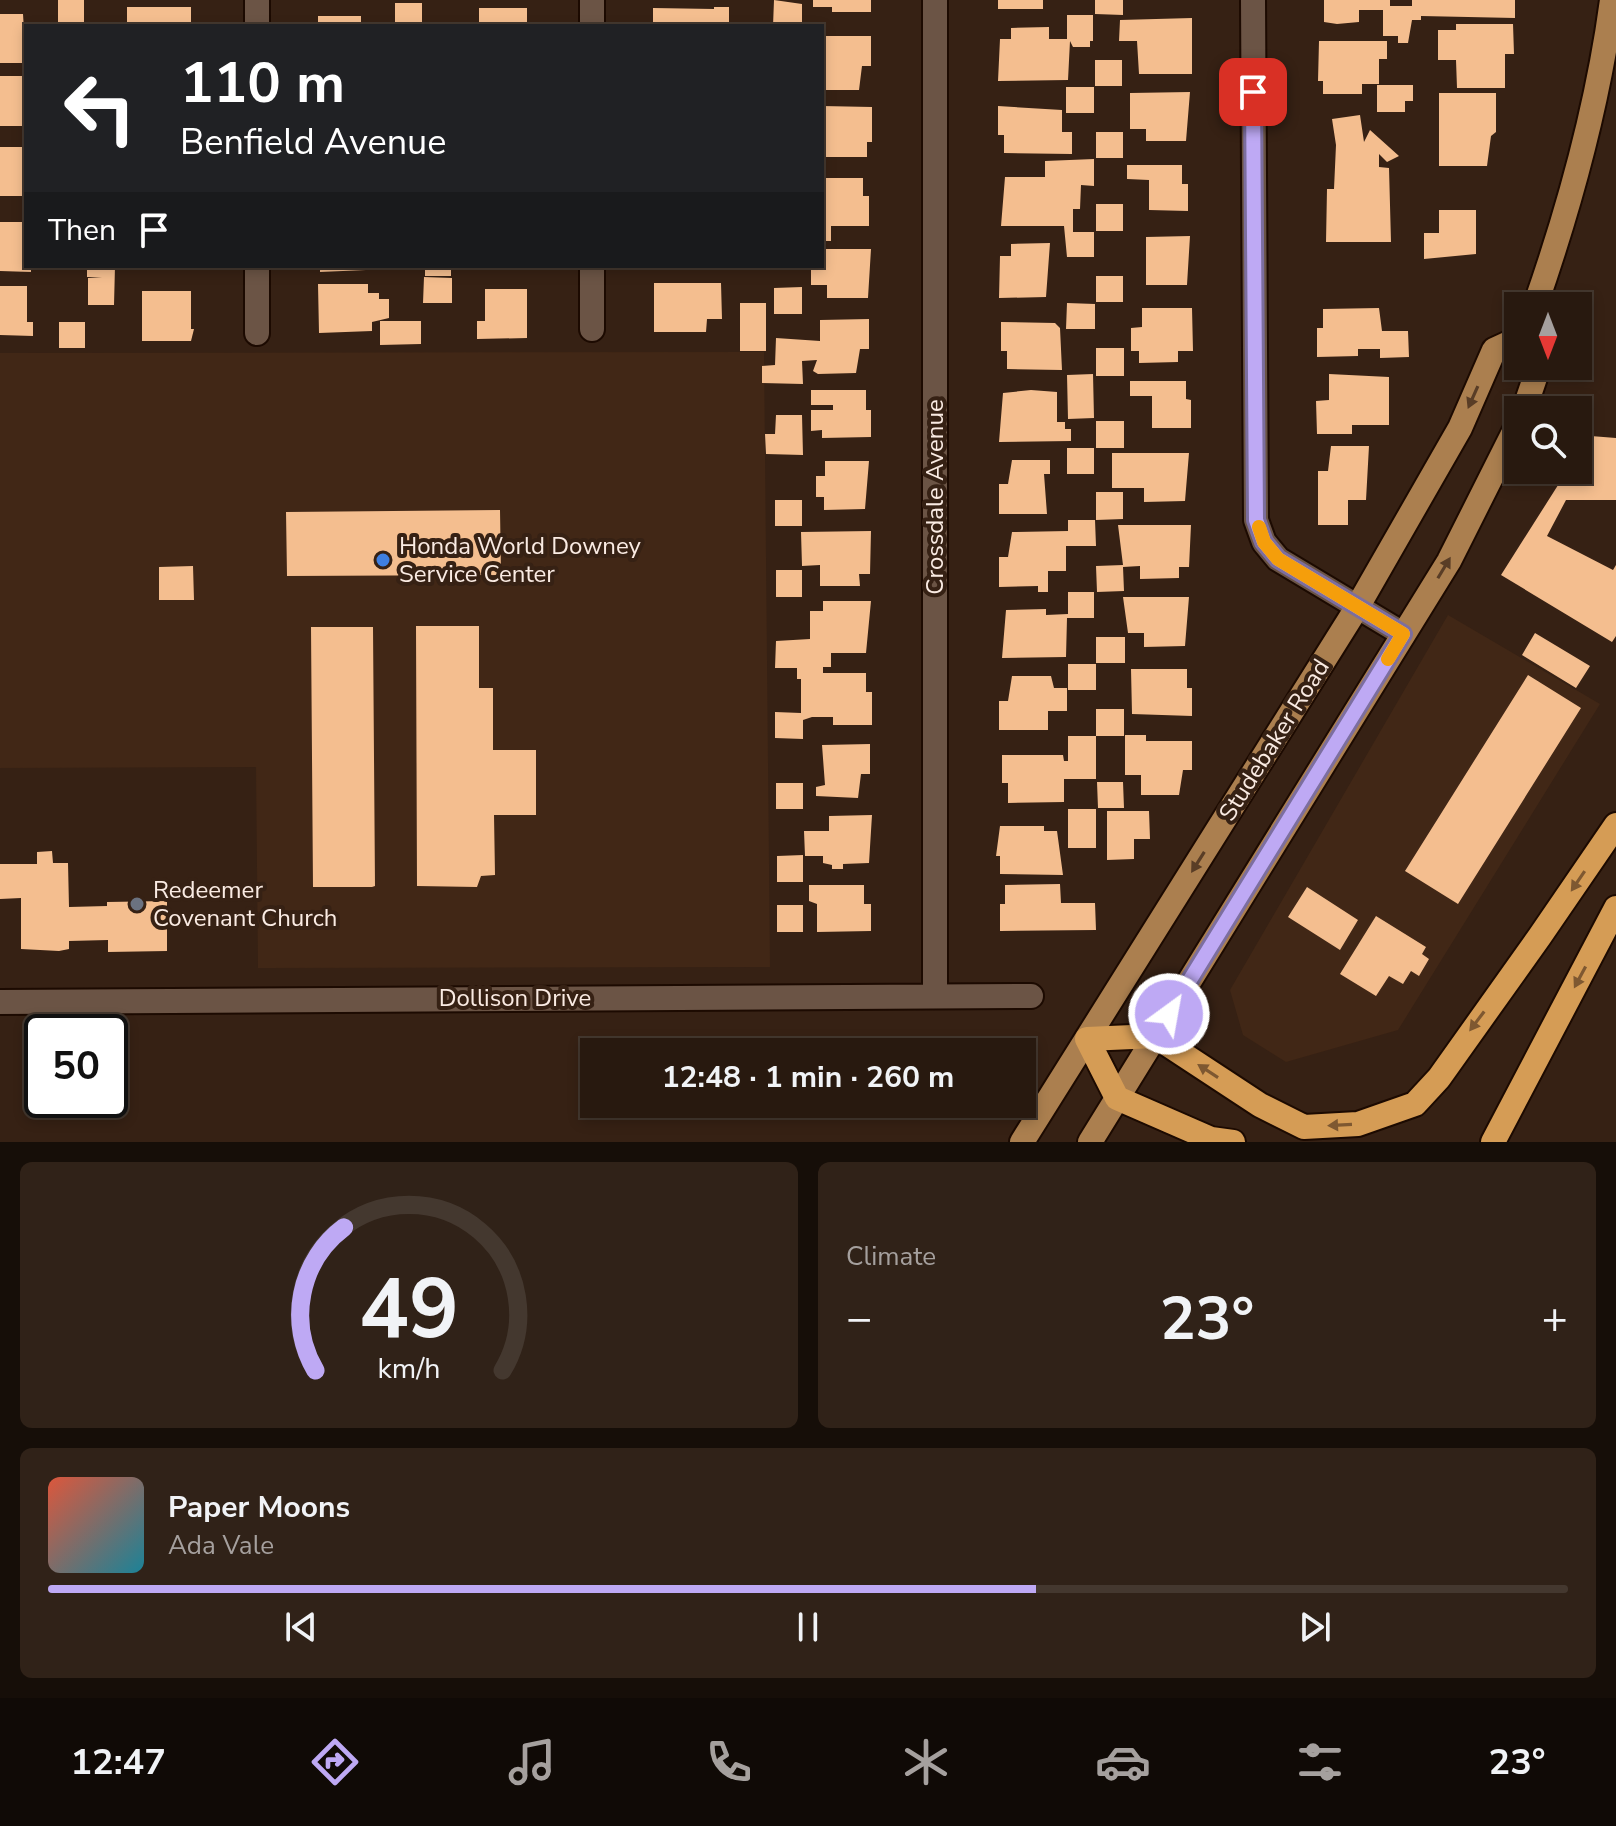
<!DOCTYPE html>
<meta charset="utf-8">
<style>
:root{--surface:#28190f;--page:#302218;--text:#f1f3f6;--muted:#a5a09e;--line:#44382f;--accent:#bea9f4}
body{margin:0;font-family:"Nunito Sans",sans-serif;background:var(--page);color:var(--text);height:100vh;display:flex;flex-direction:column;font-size:30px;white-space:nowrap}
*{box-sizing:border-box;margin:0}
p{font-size:26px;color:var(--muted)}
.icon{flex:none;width:44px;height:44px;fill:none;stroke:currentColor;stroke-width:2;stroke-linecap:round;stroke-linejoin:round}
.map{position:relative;height:1142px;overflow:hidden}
.sheet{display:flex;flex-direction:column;gap:20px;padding:20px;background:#160e08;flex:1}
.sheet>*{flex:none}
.guide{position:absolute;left:24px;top:24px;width:800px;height:244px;border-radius:0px;box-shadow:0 4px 12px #0003,0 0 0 2px var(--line);background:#202124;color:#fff;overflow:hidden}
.needle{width:52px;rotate:180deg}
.tools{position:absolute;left:1504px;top:292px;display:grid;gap:16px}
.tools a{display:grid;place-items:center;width:88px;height:88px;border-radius:0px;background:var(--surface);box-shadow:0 4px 12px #0003,0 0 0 2px var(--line);font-size:40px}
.speed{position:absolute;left:24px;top:1014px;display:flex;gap:16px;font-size:40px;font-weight:700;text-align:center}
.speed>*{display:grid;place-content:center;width:104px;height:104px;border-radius:50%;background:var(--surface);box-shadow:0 4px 12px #0003,0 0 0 2px var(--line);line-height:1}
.speed .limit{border:4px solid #111;border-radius:12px;background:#fff;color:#111}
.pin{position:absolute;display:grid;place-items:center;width:68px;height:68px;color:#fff;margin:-34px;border-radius:16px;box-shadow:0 4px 12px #0006}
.me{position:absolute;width:88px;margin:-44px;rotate:32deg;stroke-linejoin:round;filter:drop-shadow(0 0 6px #0008)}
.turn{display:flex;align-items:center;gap:28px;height:168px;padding:0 24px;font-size:36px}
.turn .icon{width:104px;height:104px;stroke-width:2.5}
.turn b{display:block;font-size:56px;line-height:68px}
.then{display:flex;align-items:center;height:76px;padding:0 24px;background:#0003;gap:16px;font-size:30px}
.big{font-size:60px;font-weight:700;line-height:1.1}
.sheet .card{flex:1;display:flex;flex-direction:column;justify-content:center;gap:12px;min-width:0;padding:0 28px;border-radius:12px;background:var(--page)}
.sheet .dial{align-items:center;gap:0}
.dial svg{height:208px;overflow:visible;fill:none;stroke:var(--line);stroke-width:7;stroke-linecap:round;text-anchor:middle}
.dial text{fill:var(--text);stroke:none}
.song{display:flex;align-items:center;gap:24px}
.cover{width:96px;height:96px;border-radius:12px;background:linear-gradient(135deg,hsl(10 70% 55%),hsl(190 70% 35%))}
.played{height:8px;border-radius:4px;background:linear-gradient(90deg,var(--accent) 65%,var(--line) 65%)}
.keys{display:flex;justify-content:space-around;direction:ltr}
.heat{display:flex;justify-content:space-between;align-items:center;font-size:44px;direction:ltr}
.sheet .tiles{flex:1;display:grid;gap:20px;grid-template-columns:1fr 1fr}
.card:last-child{grid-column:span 2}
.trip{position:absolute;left:580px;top:1038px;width:456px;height:80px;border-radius:0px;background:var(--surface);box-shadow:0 4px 12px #0003,0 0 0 2px var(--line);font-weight:700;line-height:80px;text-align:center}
.tab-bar{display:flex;height:128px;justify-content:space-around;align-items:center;background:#100a06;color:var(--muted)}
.tab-bar .icon{width:56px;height:56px}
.tab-bar .active{color:var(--accent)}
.tab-bar b{font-size:36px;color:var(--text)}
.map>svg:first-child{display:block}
</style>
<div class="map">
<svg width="1616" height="1142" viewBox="0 0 1616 1142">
<rect width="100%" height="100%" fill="#362114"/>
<path fill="#412716" d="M 764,352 L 770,967 L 258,968 L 256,767 L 0,768 L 0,353 Z
M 1448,615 L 1600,704 L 1398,1030 L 1286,1062 L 1243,1035 L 1230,990 Z"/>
<path fill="#f4be8f" d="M 58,0 L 84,0 L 84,26 L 58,26 Z
M 774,0 L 802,4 L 802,26 L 773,26 Z
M 813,0 L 871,0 L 871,12 L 832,12 L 832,7 L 813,7 Z
M 998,0 L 1043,0 L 1043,9 L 998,9 Z
M 1095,0 L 1123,0 L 1123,15 L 1095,14 Z
M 1324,0 L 1390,0 L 1390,6 L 1412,6 L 1412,0 L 1515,0 L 1515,18 L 1421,16 L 1421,20 L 1412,20 L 1408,43 L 1398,43 L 1398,36 L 1383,36 L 1383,10 L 1359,10 L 1359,22 L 1337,24 L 1324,22 Z
M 395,3 L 422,3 L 422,26 L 395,26 Z
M 127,7 L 191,7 L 191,26 L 127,26 Z
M 714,7 L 729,7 L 729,26 L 653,26 L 653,8 L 714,9 Z
M 479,8 L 527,8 L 527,26 L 479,26 Z
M 0,14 L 23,14 L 26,63 L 0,63 Z
M 1067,15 L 1093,15 L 1093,41 L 1090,41 L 1090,47 L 1073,47 L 1070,41 L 1068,80 L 998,81 L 1000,39 L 1011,39 L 1011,28 L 1049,27 L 1049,39 L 1067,39 Z
M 318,16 L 361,16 L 361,26 L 318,26 Z
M 1192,18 L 1192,74 L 1139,74 L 1137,41 L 1119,41 L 1120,20 Z
M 1456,24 L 1513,24 L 1514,54 L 1505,54 L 1505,88 L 1457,88 L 1456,60 L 1438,60 L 1438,30 L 1456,30 Z
M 823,36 L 871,36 L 871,66 L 862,66 L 859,90 L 822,90 L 822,77 L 826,77 Z
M 1319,41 L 1387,41 L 1387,59 L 1379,59 L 1379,84 L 1362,84 L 1362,94 L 1323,94 L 1323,81 L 1318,81 Z
M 1095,60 L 1122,60 L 1122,86 L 1095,86 Z
M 0,76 L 26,76 L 23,126 L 0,126 Z
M 1377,85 L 1413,85 L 1413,101 L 1405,101 L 1405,112 L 1377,112 Z
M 1066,87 L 1094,87 L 1094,113 L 1066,113 Z
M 1190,92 L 1186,141 L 1146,141 L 1146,129 L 1130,129 L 1130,93 Z
M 1439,93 L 1496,93 L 1496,132 L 1491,136 L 1487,166 L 1439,166 Z
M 822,106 L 872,107 L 872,142 L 867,142 L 867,157 L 822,157 Z
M 998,106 L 1062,110 L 1062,132 L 1072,132 L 1072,154 L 1004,153 L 1004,135 L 998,135 Z
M 1360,115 L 1364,142 L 1370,130 L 1399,156 L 1387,162 L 1379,154 L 1379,167 L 1389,168 L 1391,242 L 1326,242 L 1327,189 L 1334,189 L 1336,145 L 1332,119 Z
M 1096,132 L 1123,132 L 1123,158 L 1096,158 Z
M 0,147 L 26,147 L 26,196 L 0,196 Z
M 1094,159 L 1094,186 L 1081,185 L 1080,209 L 1073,209 L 1073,232 L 1094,232 L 1094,257 L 1067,257 L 1064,226 L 1001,226 L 1005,177 L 1045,177 L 1045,161 Z
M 1127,165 L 1182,165 L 1182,184 L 1188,184 L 1188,211 L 1149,210 L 1149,180 L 1127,179 Z
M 822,178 L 863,178 L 863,196 L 869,196 L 869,226 L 831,226 L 831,241 L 822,241 Z
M 1096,204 L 1123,204 L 1123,231 L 1096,231 Z
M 1439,210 L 1476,210 L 1476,254 L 1424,259 L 1424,233 L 1439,233 Z
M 0,222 L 26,222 L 26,266 L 31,266 L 31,272 L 0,271 Z
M 1190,236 L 1187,285 L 1146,285 L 1146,237 Z
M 1050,243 L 1046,297 L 999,298 L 1000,256 L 1011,256 L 1011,244 Z
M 822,249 L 871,249 L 868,298 L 827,298 L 827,285 L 811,285 L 811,266 L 822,266 Z
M 87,266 L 115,266 L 114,305 L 88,305 L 88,278 L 102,277 L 87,277 Z
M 320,266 L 366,266 L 366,270 L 320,272 Z
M 425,266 L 451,266 L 451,276 L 425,276 Z
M 654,266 L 704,266 L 704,269 L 654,269 Z
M 1096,276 L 1123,276 L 1123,302 L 1096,302 Z
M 424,277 L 452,278 L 452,303 L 423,303 Z
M 654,283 L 721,283 L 722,319 L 707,319 L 706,332 L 654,332 Z
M 318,284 L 368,284 L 368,293 L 379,293 L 379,299 L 389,299 L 389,318 L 372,322 L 372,331 L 319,333 Z
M 0,286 L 27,286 L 27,322 L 33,322 L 33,336 L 0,335 Z
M 802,287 L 802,314 L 774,314 L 774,288 Z
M 485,289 L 527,289 L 527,338 L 477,339 L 477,321 L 485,321 Z
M 142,291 L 191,291 L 191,329 L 194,329 L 191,341 L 142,341 Z
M 740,303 L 766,303 L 766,351 L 740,351 Z
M 1067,303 L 1095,304 L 1095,329 L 1066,329 Z
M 1142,308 L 1192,308 L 1193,351 L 1178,351 L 1178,362 L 1139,363 L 1139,351 L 1131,351 L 1131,328 L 1142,327 Z
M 1379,308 L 1382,331 L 1408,331 L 1409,357 L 1380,358 L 1380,349 L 1358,349 L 1358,356 L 1317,357 L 1317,328 L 1323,328 L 1323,309 Z
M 869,319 L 869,349 L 860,349 L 856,373 L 818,374 L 813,371 L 817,360 L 802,361 L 803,384 L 762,383 L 762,366 L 775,365 L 776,338 L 820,341 L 820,320 Z
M 380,321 L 421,321 L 421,344 L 380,345 Z
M 59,322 L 85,322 L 85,348 L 59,348 Z
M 1001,322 L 1055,323 L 1060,328 L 1062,370 L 1007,369 L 1007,351 L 1001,351 Z
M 1096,348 L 1124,348 L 1124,376 L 1096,376 Z
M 1093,374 L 1094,418 L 1068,419 L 1067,375 Z
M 1329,374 L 1389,377 L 1389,425 L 1352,425 L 1352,434 L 1317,434 L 1316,401 L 1329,400 Z
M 1130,381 L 1186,381 L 1186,399 L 1191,400 L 1191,428 L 1152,428 L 1152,396 L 1130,396 Z
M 811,390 L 866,390 L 866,410 L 871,410 L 871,437 L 822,438 L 822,430 L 811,431 L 811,410 L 833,410 L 833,405 L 811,405 Z
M 1031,390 L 1057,392 L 1057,422 L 1065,422 L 1065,429 L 1071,429 L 1071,441 L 999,442 L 1003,393 Z
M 776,415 L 802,415 L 803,455 L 766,454 L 765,434 L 775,434 Z
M 1096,421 L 1124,421 L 1124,448 L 1096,448 Z
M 1578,435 L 1616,438 L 1616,500 L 1566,500 L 1547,536 L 1613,570 L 1616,565 L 1616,636 L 1612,642 L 1501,575 L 1560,482 L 1566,485 L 1566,470 L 1578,470 Z
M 1331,446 L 1369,446 L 1366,500 L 1348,500 L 1348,525 L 1318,525 L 1318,471 L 1328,471 Z
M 1067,448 L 1094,448 L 1094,474 L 1067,474 Z
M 1112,453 L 1189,453 L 1185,501 L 1144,502 L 1144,488 L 1112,488 Z
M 1012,460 L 1050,460 L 1050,474 L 1044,474 L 1047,514 L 999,514 L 999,484 L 1008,484 Z
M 825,461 L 869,461 L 865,509 L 824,510 L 824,497 L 816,497 L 816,476 L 825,476 Z
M 1096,492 L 1123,492 L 1123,519 L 1096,520 Z
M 775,500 L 802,500 L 802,526 L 775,526 Z
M 500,510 L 501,575 L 287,576 L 286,512 Z
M 1068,520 L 1095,520 L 1096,546 L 1066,546 L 1066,571 L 1048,571 L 1048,592 L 1038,592 L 1038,586 L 999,587 L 999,557 L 1008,557 L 1012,532 L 1068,531 Z
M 1118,525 L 1191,525 L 1189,567 L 1179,567 L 1179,578 L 1140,579 L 1140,566 L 1123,567 L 1124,591 L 1097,592 L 1096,566 L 1123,565 Z
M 871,531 L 870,574 L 859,574 L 860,586 L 820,586 L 820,565 L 802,566 L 801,532 Z
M 193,566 L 194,600 L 159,600 L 159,567 Z
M 776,570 L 802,570 L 802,597 L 776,597 Z
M 1068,592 L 1094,592 L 1094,618 L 1067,618 L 1066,657 L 1002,658 L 1006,610 L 1046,609 L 1046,615 L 1068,614 Z
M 1123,597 L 1189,597 L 1185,646 L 1144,647 L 1144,633 L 1128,633 Z
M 823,601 L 871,601 L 866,653 L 831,653 L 831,667 L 823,667 L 823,673 L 866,673 L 866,692 L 872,692 L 872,725 L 833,725 L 833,717 L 812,717 L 803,720 L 803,739 L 775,738 L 775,712 L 801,713 L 801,679 L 797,679 L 797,668 L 775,668 L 776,641 L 810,639 L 810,611 L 823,611 Z
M 416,626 L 479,626 L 479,688 L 493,688 L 493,750 L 536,750 L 536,815 L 494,815 L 495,875 L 481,876 L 477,887 L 417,886 Z
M 311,627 L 373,627 L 375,886 L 372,887 L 313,887 Z
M 1535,633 L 1590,666 L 1576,688 L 1522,655 Z
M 1096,637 L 1125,637 L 1125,663 L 1096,663 Z
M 1068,664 L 1096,664 L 1096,690 L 1068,690 Z
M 1131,669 L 1187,669 L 1187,688 L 1192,688 L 1192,716 L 1132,714 Z
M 1528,675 L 1581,708 L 1458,904 L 1405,871 Z
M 1012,676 L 1051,676 L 1054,688 L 1067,688 L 1067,711 L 1048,711 L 1048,730 L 999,730 L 999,701 L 1008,701 Z
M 1096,709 L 1124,709 L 1124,736 L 1096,736 Z
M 1125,735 L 1146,735 L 1146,741 L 1192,741 L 1192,770 L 1183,770 L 1179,795 L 1141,795 L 1141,775 L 1125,775 Z
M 1068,736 L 1096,736 L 1096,779 L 1064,779 L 1064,802 L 1008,803 L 1008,783 L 1002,783 L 1002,755 L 1063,755 L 1064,761 L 1068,761 Z
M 870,744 L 870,774 L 861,774 L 858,798 L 816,796 L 816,787 L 825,785 L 822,745 Z
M 1097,782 L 1123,782 L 1124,808 L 1098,808 Z
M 776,783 L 803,783 L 803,809 L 776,809 Z
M 1068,809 L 1096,809 L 1096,848 L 1068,848 Z
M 1107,811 L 1149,811 L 1150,839 L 1134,839 L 1134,859 L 1107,860 Z
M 872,815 L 869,863 L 843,864 L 843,869 L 832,869 L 832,865 L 823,863 L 823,856 L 805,856 L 804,831 L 829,831 L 829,816 Z
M 1000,826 L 1044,826 L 1044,831 L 1057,831 L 1063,875 L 1000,874 L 1000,856 L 996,856 Z
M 52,851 L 53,863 L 68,863 L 69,907 L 107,906 L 107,902 L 167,901 L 167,951 L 108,952 L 108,940 L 69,941 L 69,949 L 59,951 L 21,949 L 21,898 L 0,899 L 0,864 L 37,864 L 37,852 Z
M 803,855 L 803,882 L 777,882 L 777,856 Z
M 1060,884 L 1061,903 L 1095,903 L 1096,930 L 1000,931 L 1000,904 L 1005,904 L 1005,885 Z
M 809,885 L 864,885 L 864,904 L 871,904 L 871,931 L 817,932 L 817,904 L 809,901 Z
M 1307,887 L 1358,920 L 1340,950 L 1288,917 Z
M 777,905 L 803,905 L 803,932 L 777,932 Z
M 1376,916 L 1426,947 L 1422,954 L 1429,959 L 1419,976 L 1411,971 L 1403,984 L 1389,976 L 1376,996 L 1340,974 Z"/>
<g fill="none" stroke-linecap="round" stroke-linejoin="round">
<g stroke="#1c0a01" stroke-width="28">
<path id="minor" d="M 257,0 L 257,26
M 592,0 L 592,26
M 935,0 L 935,995
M 1253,0 L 1256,520 L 1264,542 L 1278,559 L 1403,634
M 257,266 L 257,333
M 592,266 L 592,329
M 0,1002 L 1031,996"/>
</g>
<g stroke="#1c0a01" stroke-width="28">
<path id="major" d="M 1535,306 C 1570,206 1598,105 1612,0
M 1524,410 L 1539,366
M 1022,1142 L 1358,606 L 1460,428 L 1494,350 L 1518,339
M 1090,1142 L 1449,561 L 1518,424"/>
</g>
<g stroke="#1c0a01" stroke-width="28">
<path id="highway" d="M 1233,1142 L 1211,1139 L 1117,1098 L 1087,1039 L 1155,1036 L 1260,1105 L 1304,1127 L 1358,1124 L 1415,1104 L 1439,1078 L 1540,936 L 1616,825
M 1493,1142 L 1616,908"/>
</g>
<use href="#minor" stroke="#6b5445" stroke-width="24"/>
<use href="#major" stroke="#ab7f4f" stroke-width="24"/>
<use href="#highway" stroke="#d59c55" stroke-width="24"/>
</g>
<defs><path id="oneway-solid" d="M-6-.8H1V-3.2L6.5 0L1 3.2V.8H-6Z" transform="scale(2)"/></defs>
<g fill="#593d26">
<use href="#oneway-solid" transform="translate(1473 397) rotate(114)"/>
<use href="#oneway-solid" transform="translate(1444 568) rotate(-59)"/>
<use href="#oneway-solid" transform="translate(1198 862) rotate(122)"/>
</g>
<g fill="#7e5831">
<use href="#oneway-solid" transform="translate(1578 881) rotate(124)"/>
<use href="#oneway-solid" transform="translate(1580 977) rotate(118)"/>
<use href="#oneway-solid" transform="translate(1477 1021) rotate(127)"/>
<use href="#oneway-solid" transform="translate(1208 1071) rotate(-147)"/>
<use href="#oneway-solid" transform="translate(1340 1125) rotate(177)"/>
</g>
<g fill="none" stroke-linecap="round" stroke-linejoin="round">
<g stroke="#7c6e9f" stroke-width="20">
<path id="route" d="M 1169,1014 L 1403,634 L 1278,559 L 1264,542 L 1256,520 L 1253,92"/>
</g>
<use href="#route" stroke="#bea9f4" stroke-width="14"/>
<path stroke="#f59e0b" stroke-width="14" d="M 1259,527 L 1264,542 L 1278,559 L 1403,634 L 1388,659"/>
</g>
<circle fill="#3f7fe0" stroke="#362114" stroke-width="3" cx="383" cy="560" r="8"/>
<circle fill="#6b7280" stroke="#362114" stroke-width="3" cx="137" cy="904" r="8"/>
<g text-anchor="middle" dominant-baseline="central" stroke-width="8" stroke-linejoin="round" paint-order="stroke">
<g font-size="24" fill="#faebe3" stroke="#362114">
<text transform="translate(935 497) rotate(-90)">Crossdale Avenue</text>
<text transform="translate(1274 740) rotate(-58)">Studebaker Road</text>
<text x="515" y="998">Dollison Drive</text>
</g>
<g font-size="24" fill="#faebe3" stroke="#362114" text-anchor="start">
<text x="399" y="546">Honda World Downey<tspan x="399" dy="28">Service Center</tspan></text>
<text x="153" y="890">Redeemer<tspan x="153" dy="28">Covenant Church</tspan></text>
</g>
</g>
</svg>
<div class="tools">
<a><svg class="needle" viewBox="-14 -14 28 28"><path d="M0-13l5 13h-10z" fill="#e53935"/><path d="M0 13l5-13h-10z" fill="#a5a09e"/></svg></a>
<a><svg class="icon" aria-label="search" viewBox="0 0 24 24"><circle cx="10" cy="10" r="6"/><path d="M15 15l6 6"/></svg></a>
</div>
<div class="speed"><div class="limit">50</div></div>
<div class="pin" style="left:1253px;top:92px;background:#d93025"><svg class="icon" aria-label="arrive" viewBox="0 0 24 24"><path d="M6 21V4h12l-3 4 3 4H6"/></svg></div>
<svg class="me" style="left:1169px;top:1014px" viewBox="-20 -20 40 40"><circle r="17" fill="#bea9f4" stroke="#fff" stroke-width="3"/><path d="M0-11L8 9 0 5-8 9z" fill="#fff"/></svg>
<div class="trip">12:48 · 1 min · 260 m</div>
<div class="guide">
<div class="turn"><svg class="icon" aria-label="left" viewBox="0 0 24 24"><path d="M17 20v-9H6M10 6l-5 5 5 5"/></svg><div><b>110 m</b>Benfield Avenue</div></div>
<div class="then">Then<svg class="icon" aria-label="arrive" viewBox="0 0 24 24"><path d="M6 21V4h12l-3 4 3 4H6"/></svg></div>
</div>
</div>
<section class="sheet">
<div class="tiles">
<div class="card dial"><svg viewBox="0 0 100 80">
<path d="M14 69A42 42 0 1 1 86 69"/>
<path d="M14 69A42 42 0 0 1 25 14" stroke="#bea9f4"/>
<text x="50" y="56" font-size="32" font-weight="700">49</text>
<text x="50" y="72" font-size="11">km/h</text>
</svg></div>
<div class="card"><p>Climate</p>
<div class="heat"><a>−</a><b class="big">23°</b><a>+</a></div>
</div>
<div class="card">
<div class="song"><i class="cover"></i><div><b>Paper Moons</b><p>Ada Vale</p></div></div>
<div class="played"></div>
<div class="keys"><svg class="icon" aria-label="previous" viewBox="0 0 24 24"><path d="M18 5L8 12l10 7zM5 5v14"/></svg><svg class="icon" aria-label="pause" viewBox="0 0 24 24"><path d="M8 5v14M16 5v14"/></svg><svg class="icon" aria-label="next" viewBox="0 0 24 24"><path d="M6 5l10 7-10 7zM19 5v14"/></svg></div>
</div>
</div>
</section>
<nav class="tab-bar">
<b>12:47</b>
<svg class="icon active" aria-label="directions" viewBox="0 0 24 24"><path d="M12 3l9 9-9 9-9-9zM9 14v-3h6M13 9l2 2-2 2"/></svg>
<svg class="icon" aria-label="music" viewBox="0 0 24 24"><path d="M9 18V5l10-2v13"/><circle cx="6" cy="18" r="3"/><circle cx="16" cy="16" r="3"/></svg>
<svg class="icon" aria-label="phone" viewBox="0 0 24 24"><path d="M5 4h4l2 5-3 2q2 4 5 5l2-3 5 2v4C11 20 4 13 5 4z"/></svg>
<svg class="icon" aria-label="climate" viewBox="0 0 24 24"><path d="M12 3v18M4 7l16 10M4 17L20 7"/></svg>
<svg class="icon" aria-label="car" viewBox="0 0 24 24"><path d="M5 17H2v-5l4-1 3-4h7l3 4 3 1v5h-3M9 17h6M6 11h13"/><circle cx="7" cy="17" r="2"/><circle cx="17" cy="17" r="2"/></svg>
<svg class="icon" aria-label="filters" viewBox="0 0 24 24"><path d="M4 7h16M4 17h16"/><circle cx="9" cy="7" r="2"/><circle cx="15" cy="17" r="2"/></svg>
<b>23°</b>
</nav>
